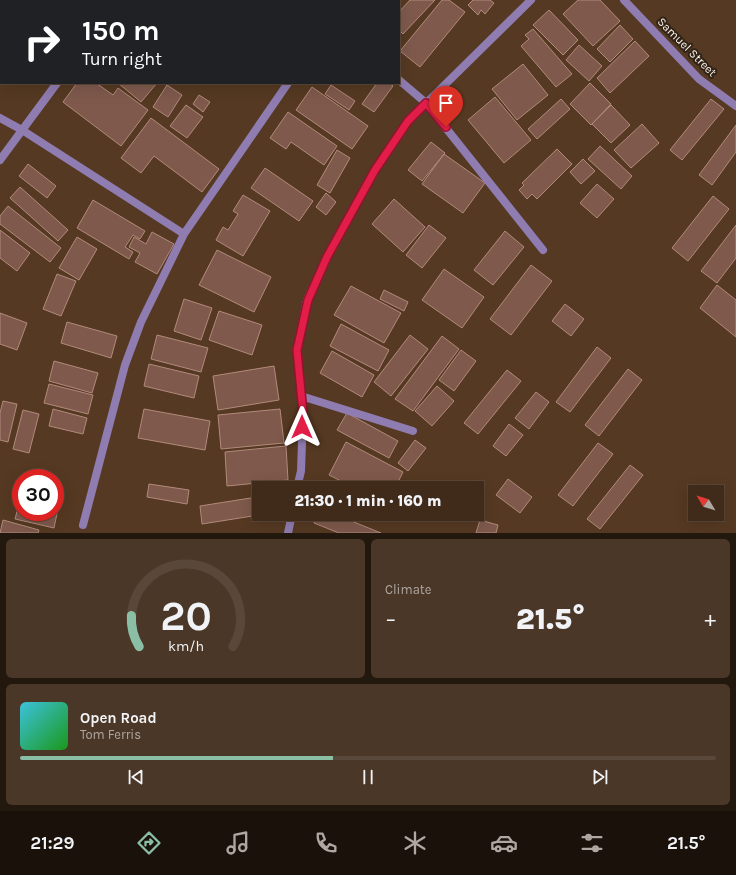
<!DOCTYPE html>
<meta charset="utf-8">
<style>
:root{--surface:#402b1a;--page:#4b3727;--text:#f1f3f6;--muted:#aea7a2;--line:#594739;--accent:#8abfa5}
body{margin:0;font-family:Karla,sans-serif;background:var(--page);color:var(--text);height:100vh;display:flex;flex-direction:column;font-size:15px;white-space:nowrap}
*{box-sizing:border-box;margin:0}
p{font-size:13px;color:var(--muted)}
.icon{flex:none;width:22px;height:22px;fill:none;stroke:currentColor;stroke-width:2;stroke-linecap:round;stroke-linejoin:round}
.map{position:relative;height:533px;overflow:hidden}
.sheet{display:flex;flex-direction:column;gap:6px;padding:6px;background:#23180e;flex:1}
.sheet>*{flex:none}
.banner{position:absolute;left:0px;top:0px;width:400px;height:84px;box-shadow:0 4px 16px #0002,0 0 0 1px var(--line);background:#202124;color:#fff;overflow:hidden}
.needle{width:26px;rotate:308deg}
.tools{position:absolute;left:688px;top:485px;display:grid;gap:8px}
.tools a{display:grid;place-items:center;width:36px;height:36px;border-radius:0px;background:var(--surface);box-shadow:0 4px 16px #0002,0 0 0 1px var(--line);font-size:20px}
.speed{position:absolute;left:12px;top:469px;display:flex;gap:8px;font-size:20px;font-weight:700;text-align:center}
.speed>*{display:grid;place-content:center;width:52px;height:52px;border-radius:50%;background:var(--surface);box-shadow:0 4px 16px #0002,0 0 0 1px var(--line);line-height:1}
.speed .limit{border:6px solid #d22;background:#fff;color:#111}
.pin{position:absolute;display:grid;place-items:center;width:34px;height:34px;color:#fff;margin:-41px -17px;border-radius:50% 50% 50% 0;rotate:-45deg;box-shadow:0 0 4px #0007}
.pin .icon{rotate:45deg}
.me{position:absolute;width:44px;margin:-22px;rotate:0deg;stroke-linejoin:round;filter:drop-shadow(0 0 3px #0008)}
.turn{display:flex;align-items:center;gap:14px;height:84px;padding:0 16px;font-size:18px}
.turn .icon{width:52px;height:52px;stroke-width:2.5}
.turn b{display:block;font-size:28px;line-height:34px}
.big{font-size:30px;font-weight:800;line-height:1.1}
.sheet .card{flex:1;display:flex;flex-direction:column;justify-content:center;gap:6px;min-width:0;padding:0 14px;border-radius:6px;background:var(--page)}
.sheet .dial{align-items:center;gap:0}
.dial svg{height:104px;overflow:visible;fill:none;stroke:var(--line);stroke-width:7;stroke-linecap:round;text-anchor:middle}
.dial text{fill:var(--text);stroke:none}
.song{display:flex;align-items:center;gap:12px}
.cover{width:48px;height:48px;border-radius:6px;background:linear-gradient(135deg,hsl(190 70% 55%),hsl(120 70% 35%))}
.played{height:4px;border-radius:2px;background:linear-gradient(90deg,var(--accent) 45%,var(--line) 45%)}
.keys{display:flex;justify-content:space-around;direction:ltr}
.heat{display:flex;justify-content:space-between;align-items:center;font-size:22px;direction:ltr}
.sheet .tiles{flex:1;display:grid;gap:6px;grid-template-columns:1fr 1fr}
.card:last-child{grid-column:span 2}
.trip{position:absolute;left:252px;top:481px;width:232px;height:40px;border-radius:0px;background:var(--surface);box-shadow:0 4px 16px #0002,0 0 0 1px var(--line);font-weight:800;line-height:40px;text-align:center}
.dock{display:flex;height:64px;justify-content:space-around;align-items:center;background:#1a110a;color:var(--muted)}
.dock .icon{width:28px;height:28px}
.dock .on{color:var(--accent)}
.dock b{font-size:18px;color:var(--text)}
.map>svg:first-child{display:block}
</style>
<div class="map">
<svg width="736" height="533" viewBox="0 0 736 533">
<rect width="100%" height="100%" fill="#553922"/>
<path fill="#7e594c" stroke="#b28a7c" d="M 160,0 L 213,0 L 215,1 L 161,1 Z
M 351,0 L 395,0 L 394,1 L 350,1 Z
M 410,0 L 435,0 L 403,34 L 399,30 L 399,12 Z
M 442,0 L 449,0 L 465,12 L 420,67 L 400,51 Z
M 473,0 L 490,0 L 494,3 L 485,14 L 481,10 L 478,15 L 468,5 Z
M 578,0 L 600,0 L 620,21 L 593,46 L 563,14 Z
M 549,10 L 578,40 L 563,55 L 533,25 Z
M 620,25 L 633,39 L 610,62 L 597,49 Z
M 533,29 L 572,74 L 556,87 L 521,46 L 529,39 L 525,35 Z
M 635,41 L 649,56 L 610,93 L 597,78 Z
M 579,45 L 602,66 L 589,81 L 566,60 Z
M 523,64 L 548,95 L 517,120 L 492,89 Z
M 77,83 L 96,83 L 113,95 L 118,88 L 148,110 L 121,146 L 63,102 Z
M 118,83 L 157,83 L 141,102 Z
M 377,83 L 389,83 L 393,86 L 374,112 L 362,104 Z
M 590,83 L 611,104 L 591,125 L 570,104 Z
M 167,85 L 182,95 L 168,117 L 153,107 Z
M 331,85 L 355,101 L 349,110 L 325,94 Z
M 312,87 L 368,126 L 352,149 L 296,110 Z
M 199,95 L 210,102 L 203,112 L 193,104 Z
M 495,97 L 531,140 L 504,163 L 468,120 Z
M 561,99 L 570,109 L 537,139 L 528,129 Z
M 711,99 L 724,109 L 682,160 L 670,150 Z
M 186,105 L 203,117 L 187,138 L 170,126 Z
M 611,105 L 630,125 L 611,143 L 592,124 Z
M 288,112 L 337,146 L 324,165 L 291,142 L 286,149 L 270,138 Z
M 151,118 L 219,169 L 202,192 L 154,156 L 141,173 L 121,158 Z
M 642,124 L 659,143 L 631,168 L 614,150 Z
M 736,125 L 736,152 L 712,185 L 699,175 Z
M 431,142 L 445,153 L 422,181 L 408,170 Z
M 600,146 L 632,176 L 621,189 L 588,159 Z
M 557,149 L 572,164 L 537,199 L 532,194 L 527,199 L 519,190 L 524,185 L 522,183 Z
M 337,150 L 350,158 L 330,193 L 317,185 Z
M 444,154 L 485,183 L 463,213 L 422,184 Z
M 583,159 L 595,171 L 581,184 L 570,172 Z
M 28,164 L 56,186 L 47,198 L 19,176 Z
M 265,168 L 313,201 L 299,221 L 251,188 Z
M 597,184 L 614,199 L 597,218 L 580,203 Z
M 20,187 L 68,230 L 58,241 L 10,198 Z
M 326,193 L 336,202 L 326,215 L 316,207 Z
M 243,195 L 270,211 L 243,256 L 216,240 L 223,227 L 228,230 L 238,214 L 233,211 Z
M 713,196 L 729,209 L 688,261 L 672,248 Z
M 394,199 L 425,227 L 403,252 L 372,224 Z
M 93,200 L 145,231 L 140,239 L 133,235 L 125,247 L 133,252 L 129,259 L 77,228 Z
M 8,206 L 61,248 L 50,262 L 0,224 L 0,216 Z
M 429,225 L 446,238 L 422,268 L 406,255 Z
M 736,225 L 736,258 L 717,283 L 701,271 Z
M 0,230 L 30,253 L 17,271 L 0,258 Z
M 505,231 L 524,247 L 493,285 L 474,270 Z
M 152,232 L 174,244 L 157,274 L 135,262 L 140,253 L 129,247 L 134,237 L 146,244 Z
M 77,237 L 97,249 L 79,280 L 59,268 Z
M 217,250 L 271,277 L 254,312 L 199,285 Z
M 531,265 L 552,281 L 511,335 L 490,319 Z
M 444,269 L 484,297 L 462,328 L 422,300 Z
M 57,274 L 76,281 L 61,316 L 43,309 Z
M 717,285 L 736,300 L 736,337 L 700,308 Z
M 351,286 L 401,313 L 384,343 L 334,315 Z
M 384,290 L 408,302 L 404,311 L 380,299 Z
M 184,299 L 212,308 L 201,340 L 174,331 Z
M 565,304 L 584,319 L 571,336 L 552,321 Z
M 219,311 L 262,325 L 252,355 L 209,340 Z
M 0,313 L 27,323 L 17,350 L 0,344 Z
M 67,322 L 117,336 L 111,358 L 61,343 Z
M 341,324 L 389,350 L 378,371 L 330,346 Z
M 157,335 L 208,348 L 201,372 L 151,359 Z
M 410,335 L 428,349 L 391,396 L 374,382 Z
M 442,336 L 459,349 L 413,411 L 395,399 Z
M 597,347 L 611,358 L 570,412 L 556,402 Z
M 461,350 L 476,361 L 454,391 L 439,380 Z
M 332,351 L 374,375 L 362,397 L 320,373 Z
M 54,361 L 98,373 L 92,393 L 49,381 Z
M 149,364 L 199,376 L 194,398 L 144,386 Z
M 274,366 L 279,400 L 218,410 L 213,376 Z
M 628,369 L 642,380 L 599,436 L 585,425 Z
M 507,370 L 521,381 L 478,434 L 464,423 Z
M 49,384 L 93,395 L 88,414 L 44,403 Z
M 437,386 L 454,401 L 432,426 L 415,411 Z
M 536,392 L 549,402 L 529,429 L 515,418 Z
M 3,401 L 17,404 L 8,442 L 0,440 L 0,413 Z
M 53,409 L 87,418 L 83,434 L 49,426 Z
M 144,409 L 210,421 L 205,450 L 138,438 Z
M 280,409 L 284,443 L 221,449 L 218,415 Z
M 23,410 L 39,414 L 29,453 L 13,449 Z
M 347,413 L 398,441 L 389,458 L 337,430 Z
M 509,424 L 523,435 L 506,456 L 493,446 Z
M 415,440 L 426,448 L 408,471 L 398,463 Z
M 346,442 L 403,472 L 395,488 L 355,488 L 329,475 Z
M 598,443 L 613,454 L 573,506 L 558,495 Z
M 286,446 L 288,480 L 227,486 L 225,452 Z
M 630,465 L 643,475 L 600,529 L 587,519 Z
M 508,479 L 532,497 L 520,513 L 496,495 Z
M 149,484 L 189,490 L 187,504 L 147,497 Z
M 21,496 L 21,512 L 55,512 L 55,504 L 59,504 L 54,528 L 15,519 Z
M 257,497 L 259,515 L 202,524 L 200,506 Z
M 317,514 L 334,514 L 381,533 L 339,533 L 314,523 Z
M 3,520 L 39,530 L 38,533 L 0,533 Z
M 480,520 L 498,525 L 496,533 L 476,533 Z"/>
<g fill="none" stroke-linecap="round" stroke-linejoin="round">
<path stroke="#8f7cb1" stroke-width="8" d="M 302,0 L 303,1
M 624,0 L 699,79 L 736,106
M 117,1 L 118,0
M 399,80 L 426,103 L 543,250
M 0,118 L 22,130 L 184,234
M 0,160 L 57,83
M 301,396 L 413,431
M 297,488 L 301,471 L 303,413 L 297,350 L 307,300 L 327,257 L 375,170 L 408,121 L 531,0
M 83,525 L 125,365 L 141,322 L 184,234 L 288,83
M 288,533 L 292,514"/>
</g>
<g fill="none" stroke-linecap="round" stroke-linejoin="round">
<g stroke="#92132f" stroke-width="10">
<path id="route" d="M 302,427 L 303,413 L 297,350 L 308,300 L 327,257 L 375,170 L 408,121 L 426,103 L 446,127"/>
</g>
<use href="#route" stroke="#e11d48" stroke-width="7"/>
</g>
<g text-anchor="middle" dominant-baseline="central" stroke-width="4" stroke-linejoin="round" paint-order="stroke">
<g font-size="12" fill="#fef0e5" stroke="#302419">
<text transform="translate(687 47) rotate(45)">Samuel Street</text>
</g>
</g>
</svg>
<div class="tools">
<a><svg class="needle" viewBox="-14 -14 28 28"><path d="M0-13l5 13h-10z" fill="#e53935"/><path d="M0 13l5-13h-10z" fill="#aea7a2"/></svg></a>
</div>
<div class="speed"><div class="limit">30</div></div>
<div class="pin" style="left:446px;top:127px;background:#d93025"><svg class="icon" aria-label="arrive" viewBox="0 0 24 24"><path d="M6 21V4h12l-3 4 3 4H6"/></svg></div>
<svg class="me" style="left:302px;top:427px" viewBox="-20 -20 40 40"><path d="M0-17L14 15 0 8-14 15z" fill="#e11d48" stroke="#fff" stroke-width="4"/></svg>
<div class="trip">21:30 · 1 min · 160 m</div>
<div class="banner">
<div class="turn"><svg class="icon" aria-label="right" viewBox="0 0 24 24"><path d="M7 20v-9h11M14 6l5 5-5 5"/></svg><div><b>150 m</b>Turn right</div></div>
</div>
</div>
<section class="sheet">
<div class="tiles">
<div class="card dial"><svg viewBox="0 0 100 80">
<path d="M14 69A42 42 0 1 1 86 69"/>
<path d="M14 69A42 42 0 0 1 8 45" stroke="#8abfa5"/>
<text x="50" y="56" font-size="32" font-weight="700">20</text>
<text x="50" y="72" font-size="11">km/h</text>
</svg></div>
<div class="card"><p>Climate</p>
<div class="heat"><a>−</a><b class="big">21.5°</b><a>+</a></div>
</div>
<div class="card">
<div class="song"><i class="cover"></i><div><b>Open Road</b><p>Tom Ferris</p></div></div>
<div class="played"></div>
<div class="keys"><svg class="icon" aria-label="previous" viewBox="0 0 24 24"><path d="M18 5L8 12l10 7zM5 5v14"/></svg><svg class="icon" aria-label="pause" viewBox="0 0 24 24"><path d="M8 5v14M16 5v14"/></svg><svg class="icon" aria-label="next" viewBox="0 0 24 24"><path d="M6 5l10 7-10 7zM19 5v14"/></svg></div>
</div>
</div>
</section>
<nav class="dock">
<b>21:29</b>
<svg class="icon on" aria-label="directions" viewBox="0 0 24 24"><path d="M12 3l9 9-9 9-9-9zM9 14v-3h6M13 9l2 2-2 2"/></svg>
<svg class="icon" aria-label="music" viewBox="0 0 24 24"><path d="M9 18V5l10-2v13"/><circle cx="6" cy="18" r="3"/><circle cx="16" cy="16" r="3"/></svg>
<svg class="icon" aria-label="phone" viewBox="0 0 24 24"><path d="M5 4h4l2 5-3 2q2 4 5 5l2-3 5 2v4C11 20 4 13 5 4z"/></svg>
<svg class="icon" aria-label="climate" viewBox="0 0 24 24"><path d="M12 3v18M4 7l16 10M4 17L20 7"/></svg>
<svg class="icon" aria-label="car" viewBox="0 0 24 24"><path d="M5 17H2v-5l4-1 3-4h7l3 4 3 1v5h-3M9 17h6M6 11h13"/><circle cx="7" cy="17" r="2"/><circle cx="17" cy="17" r="2"/></svg>
<svg class="icon" aria-label="filters" viewBox="0 0 24 24"><path d="M4 7h16M4 17h16"/><circle cx="9" cy="7" r="2"/><circle cx="15" cy="17" r="2"/></svg>
<b>21.5°</b>
</nav>
